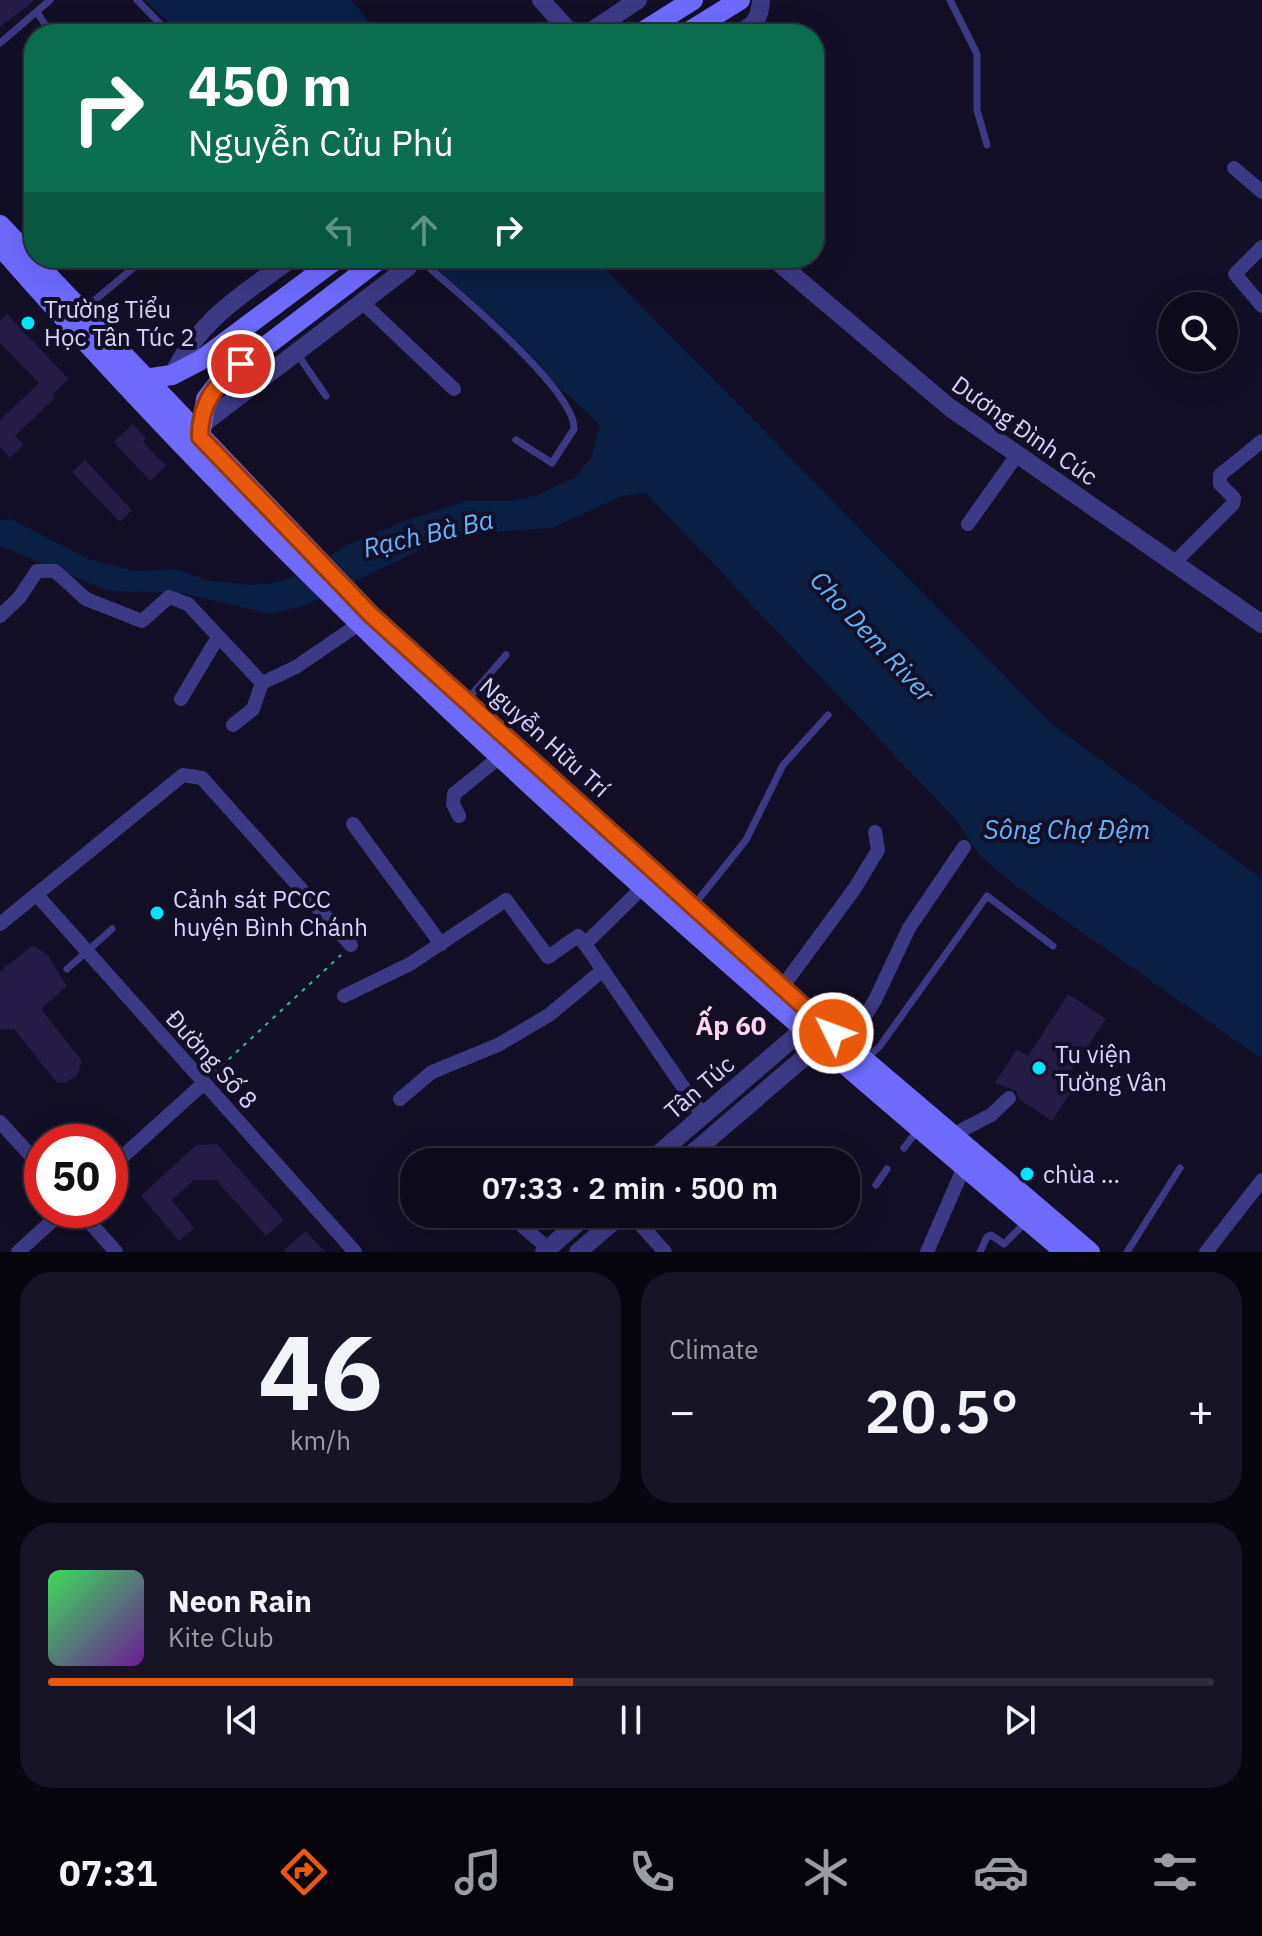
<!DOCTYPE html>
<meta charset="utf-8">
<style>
:root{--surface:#0e0b1c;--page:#171425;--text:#f1f3f6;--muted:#9b9ba3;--line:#2e2b3b;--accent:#ea580c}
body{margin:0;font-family:"IBM Plex Sans",sans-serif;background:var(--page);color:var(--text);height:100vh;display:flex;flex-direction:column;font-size:30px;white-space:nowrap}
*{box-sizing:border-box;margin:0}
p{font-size:26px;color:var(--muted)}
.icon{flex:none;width:44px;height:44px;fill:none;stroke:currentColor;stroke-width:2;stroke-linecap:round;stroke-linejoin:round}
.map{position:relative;height:1252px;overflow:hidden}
.sheet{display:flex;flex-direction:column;gap:20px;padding:20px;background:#08060f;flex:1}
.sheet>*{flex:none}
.banner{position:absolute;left:24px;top:24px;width:800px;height:244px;border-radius:32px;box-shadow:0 8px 32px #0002,0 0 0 2px var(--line);background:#0b6e4f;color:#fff;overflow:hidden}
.tools{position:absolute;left:1158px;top:292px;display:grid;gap:16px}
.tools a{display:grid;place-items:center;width:80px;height:80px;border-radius:50%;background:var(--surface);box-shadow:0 8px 32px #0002,0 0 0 2px var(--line);font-size:40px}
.speed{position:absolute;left:24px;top:1124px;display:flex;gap:16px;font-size:40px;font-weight:700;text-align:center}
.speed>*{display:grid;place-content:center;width:104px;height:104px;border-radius:50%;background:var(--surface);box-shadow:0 8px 32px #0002,0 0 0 2px var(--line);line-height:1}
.speed .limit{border:12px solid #d22;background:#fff;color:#111}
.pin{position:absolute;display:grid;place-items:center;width:68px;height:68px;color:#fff;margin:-34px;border:4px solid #fff;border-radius:50%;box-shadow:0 2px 8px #0007}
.me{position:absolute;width:88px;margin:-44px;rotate:312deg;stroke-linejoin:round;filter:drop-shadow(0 0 6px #0008)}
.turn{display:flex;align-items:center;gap:28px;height:168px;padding:0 32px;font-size:36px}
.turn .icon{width:104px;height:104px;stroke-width:2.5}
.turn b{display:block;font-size:56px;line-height:68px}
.lanes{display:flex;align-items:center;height:76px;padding:0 32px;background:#0003;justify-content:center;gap:40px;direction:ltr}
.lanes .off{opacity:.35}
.big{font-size:60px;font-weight:600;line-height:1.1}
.sheet .widget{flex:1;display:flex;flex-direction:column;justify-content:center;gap:12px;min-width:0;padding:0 28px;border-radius:32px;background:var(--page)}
.sheet .dial{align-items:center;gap:0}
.dial b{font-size:104px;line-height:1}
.song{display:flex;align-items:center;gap:24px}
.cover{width:96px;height:96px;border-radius:12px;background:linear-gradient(135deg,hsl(130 70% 55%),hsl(280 70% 35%))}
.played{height:8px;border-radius:4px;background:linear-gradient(90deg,var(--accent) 45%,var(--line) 45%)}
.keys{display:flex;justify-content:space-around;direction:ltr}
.heat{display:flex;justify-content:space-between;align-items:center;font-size:44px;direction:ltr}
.sheet .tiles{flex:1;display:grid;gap:20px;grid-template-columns:1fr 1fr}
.widget:last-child{grid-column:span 2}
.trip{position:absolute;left:400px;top:1148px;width:460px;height:80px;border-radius:32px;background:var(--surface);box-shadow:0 8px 32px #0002,0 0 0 2px var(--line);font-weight:600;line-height:80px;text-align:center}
.tabs{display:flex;height:128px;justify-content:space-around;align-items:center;background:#06040b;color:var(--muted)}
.tabs .icon{width:56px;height:56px}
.tabs .selected{color:var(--accent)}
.tabs b{font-size:36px;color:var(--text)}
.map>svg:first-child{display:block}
</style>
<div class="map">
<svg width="1262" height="1252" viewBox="0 0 1262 1252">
<rect width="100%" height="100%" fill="#130f26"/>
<path fill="#0a1f44" d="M 145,0 L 351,0 L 379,34 L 180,34 Z
M 419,258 L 594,258 L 1052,724 L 1262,879 L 1262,1059 L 1019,888 L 981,857 L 955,819 L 646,493 L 622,496 L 552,528 L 490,532 L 436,542 L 304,606 L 271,614 L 182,593 L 109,591 L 0,546 L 0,520 L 11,519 L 88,559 L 134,571 L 175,569 L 210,581 L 254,585 L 275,583 L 295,576 L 349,544 L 405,521 L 466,501 L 511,501 L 535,496 L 576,477 L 591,458 L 600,425 Z"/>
<path fill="#241b47" d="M 0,0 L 35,0 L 0,27 Z
M 7,314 L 69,379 L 52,395 L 55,398 L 15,436 L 24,445 L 10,458 L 0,447 L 0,420 L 39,383 L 0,343 L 0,321 Z
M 133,424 L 146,438 L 143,442 L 166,466 L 150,481 L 114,442 Z
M 85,460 L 132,510 L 120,522 L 72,472 Z
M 33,945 L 47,954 L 67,986 L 41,1009 L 82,1061 L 77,1076 L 66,1082 L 57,1083 L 14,1029 L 0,1030 L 0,971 Z
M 1068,994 L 1106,1019 L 1064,1081 L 1074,1087 L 1052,1121 L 1019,1099 L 1016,1091 L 995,1083 L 1017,1049 L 1028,1056 Z
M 217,1144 L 284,1220 L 266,1236 L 216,1180 L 194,1180 L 172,1200 L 194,1228 L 179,1241 L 141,1196 L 196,1145 Z
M 306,1231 L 325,1252 L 282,1252 Z"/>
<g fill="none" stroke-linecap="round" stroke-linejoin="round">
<path stroke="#2fb8b0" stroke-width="2" stroke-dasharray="4 6" stroke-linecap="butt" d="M 214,1073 L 341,955"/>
<path stroke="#3d3a85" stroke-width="7" d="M 137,0 L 170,34
M 950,0 L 977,54 L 977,110 L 987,145
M 37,12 L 51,34
M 0,43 L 50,0
M 410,266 L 419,259 C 451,287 576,390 574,429 L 552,463 L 516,440
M 82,311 L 145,258
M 298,355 L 326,396
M 467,700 L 506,655
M 694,905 L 746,840 L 783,765 L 828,715
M 67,969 L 112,929
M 866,1059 L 880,1046 L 987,896 L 1053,946
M 904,1148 L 918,1130
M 876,1185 L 887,1169
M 980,1252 L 987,1237 L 991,1235 L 1004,1244 L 1026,1222
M 1127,1252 L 1180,1168"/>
<path stroke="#3d3a85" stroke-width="14" d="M 1234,168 L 1262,192
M 1262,247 L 1235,274 L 1262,306
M 363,303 L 454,389
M 968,524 L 1017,455
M 1174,563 L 1233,504 L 1234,498 L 1220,484 L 1220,475 L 1262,441
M 0,616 L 19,598 L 37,571 L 55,571 L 86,599 L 142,621 L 169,597 L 188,604 L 262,683
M 181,699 L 218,637
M 233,725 L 253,709 L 262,683 L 296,667 L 359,624
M 459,816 L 453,804 L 454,794 L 501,756
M 353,824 L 441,944
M 644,886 L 585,944 L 703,1116
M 36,894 L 355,1252
M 0,924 L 183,775 L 202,778 L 351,945
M 783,986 L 855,888 L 878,850 L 875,832
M 344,996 L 410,964 L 506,900 L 548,957 L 578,936 L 585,944
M 843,1052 L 875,1000 L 909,928 L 964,847
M 400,1099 L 432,1072 L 498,1045 L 549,1015 L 603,970
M 0,1122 L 42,1168
M 954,1134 L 991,1115 L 1009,1098
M 110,1168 L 204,1083
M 79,1210 L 116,1252
M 508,1214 L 548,1248
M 631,1214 L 665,1252
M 18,1252 L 64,1210
M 927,1252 L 964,1167
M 1206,1252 L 1262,1180"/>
<path stroke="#3d3a85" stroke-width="18" d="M 541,0 L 572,34
M 587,34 L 638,0
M 737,34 C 754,26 760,19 761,0
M 773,258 L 949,407 L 1262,624
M 172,375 C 203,316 240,297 292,258
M 200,426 L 408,267 L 399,258
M 649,1162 L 806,1027
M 682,1162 L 821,1043
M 544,1252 L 588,1214
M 578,1252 L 622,1214"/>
<path stroke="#6f6bff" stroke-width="20" d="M 639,34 L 693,0
M 685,34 L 740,0
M 0,225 L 371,615 L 827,1028 L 1090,1252
M 0,246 C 322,614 692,938 1065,1252
M 144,379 L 172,375 L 201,360 L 338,258
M 200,437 L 206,399 L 219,382 L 381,258"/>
</g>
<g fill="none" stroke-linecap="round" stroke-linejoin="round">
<g stroke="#983908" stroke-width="20">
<path id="route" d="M 241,364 C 215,385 200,402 200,437 L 371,615 L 833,1033"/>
</g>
<use href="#route" stroke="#ea580c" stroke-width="14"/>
</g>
<g fill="#00e5ff" stroke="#130f26" stroke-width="3">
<circle cx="28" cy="323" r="8"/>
<circle cx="157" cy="913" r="8"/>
<circle cx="1039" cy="1068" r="8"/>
<circle cx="1027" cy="1174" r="8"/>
</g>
<g text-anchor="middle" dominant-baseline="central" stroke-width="8" stroke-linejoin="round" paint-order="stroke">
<g font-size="24" fill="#d9d4ff" stroke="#130f26" text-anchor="start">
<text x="44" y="309">Trường Tiểu<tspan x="44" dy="28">Học Tân Túc 2</tspan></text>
<text x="173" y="899">Cảnh sát PCCC<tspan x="173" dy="28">huyện Bình Chánh</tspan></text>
<text x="1055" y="1054">Tu viện<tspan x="1055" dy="28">Tường Vân</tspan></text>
<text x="1043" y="1174">chùa …</text>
</g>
<g font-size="24" fill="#d9d4ff" stroke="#130f26">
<text transform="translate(1025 430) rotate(35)">Dương Đình Cúc</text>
<text transform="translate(545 737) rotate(42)">Nguyễn Hữu Trí</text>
<text transform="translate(212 1059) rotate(48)">Đường Số 8</text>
<text transform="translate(699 1087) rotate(-41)">Tân Túc</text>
</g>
<g font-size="26" font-style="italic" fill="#62b6ff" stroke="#130f26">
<text transform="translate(428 533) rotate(-13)">Rạch Bà Ba</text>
<text transform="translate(873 636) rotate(47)">Cho Dem River</text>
<text x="1067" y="829">Sông Chợ Đệm</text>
</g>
<g font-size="26" font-weight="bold" fill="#ffd6f0" stroke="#130f26">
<text x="731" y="1025">Ấp 60</text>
</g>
</g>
</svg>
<div class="tools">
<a><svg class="icon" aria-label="search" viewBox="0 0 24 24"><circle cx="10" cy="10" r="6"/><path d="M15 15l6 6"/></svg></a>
</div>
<div class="speed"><div class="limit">50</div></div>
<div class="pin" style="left:241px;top:364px;background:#d93025"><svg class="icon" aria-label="arrive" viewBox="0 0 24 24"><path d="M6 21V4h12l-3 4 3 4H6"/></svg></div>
<svg class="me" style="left:833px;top:1033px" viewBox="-20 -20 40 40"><circle r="17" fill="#ea580c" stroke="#fff" stroke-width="3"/><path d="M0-11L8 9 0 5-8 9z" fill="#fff"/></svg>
<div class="trip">07:33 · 2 min · 500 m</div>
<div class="banner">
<div class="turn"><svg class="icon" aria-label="right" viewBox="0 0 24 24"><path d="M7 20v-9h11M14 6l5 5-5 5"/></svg><div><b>450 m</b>Nguyễn Cửu Phú</div></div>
<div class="lanes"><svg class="icon off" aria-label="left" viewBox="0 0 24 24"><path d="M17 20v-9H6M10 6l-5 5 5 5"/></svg><svg class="icon off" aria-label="ahead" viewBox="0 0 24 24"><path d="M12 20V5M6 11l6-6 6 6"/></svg><svg class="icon" aria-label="right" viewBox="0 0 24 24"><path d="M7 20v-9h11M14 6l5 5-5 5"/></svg></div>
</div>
</div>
<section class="sheet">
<div class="tiles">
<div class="widget dial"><b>46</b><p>km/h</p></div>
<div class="widget"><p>Climate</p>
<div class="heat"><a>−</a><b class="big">20.5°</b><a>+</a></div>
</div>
<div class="widget">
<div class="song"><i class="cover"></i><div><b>Neon Rain</b><p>Kite Club</p></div></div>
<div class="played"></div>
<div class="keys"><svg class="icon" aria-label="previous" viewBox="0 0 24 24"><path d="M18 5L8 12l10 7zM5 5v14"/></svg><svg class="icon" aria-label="pause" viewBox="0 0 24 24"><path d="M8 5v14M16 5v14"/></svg><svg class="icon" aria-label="next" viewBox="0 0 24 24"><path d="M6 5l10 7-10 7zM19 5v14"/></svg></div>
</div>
</div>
</section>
<nav class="tabs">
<b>07:31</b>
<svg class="icon selected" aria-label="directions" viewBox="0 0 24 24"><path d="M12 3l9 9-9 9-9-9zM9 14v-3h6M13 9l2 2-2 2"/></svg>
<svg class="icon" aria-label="music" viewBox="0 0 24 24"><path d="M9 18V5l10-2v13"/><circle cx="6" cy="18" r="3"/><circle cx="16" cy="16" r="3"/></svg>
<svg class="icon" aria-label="phone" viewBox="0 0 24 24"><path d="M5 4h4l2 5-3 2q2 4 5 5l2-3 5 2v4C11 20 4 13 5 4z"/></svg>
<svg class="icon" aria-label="climate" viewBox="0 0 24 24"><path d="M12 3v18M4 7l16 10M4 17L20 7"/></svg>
<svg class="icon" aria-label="car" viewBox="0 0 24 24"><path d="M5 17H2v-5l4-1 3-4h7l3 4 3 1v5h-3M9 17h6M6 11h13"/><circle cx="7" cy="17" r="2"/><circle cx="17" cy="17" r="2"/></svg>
<svg class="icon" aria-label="filters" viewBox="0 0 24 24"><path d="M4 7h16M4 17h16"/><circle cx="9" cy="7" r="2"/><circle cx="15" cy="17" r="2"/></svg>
</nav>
